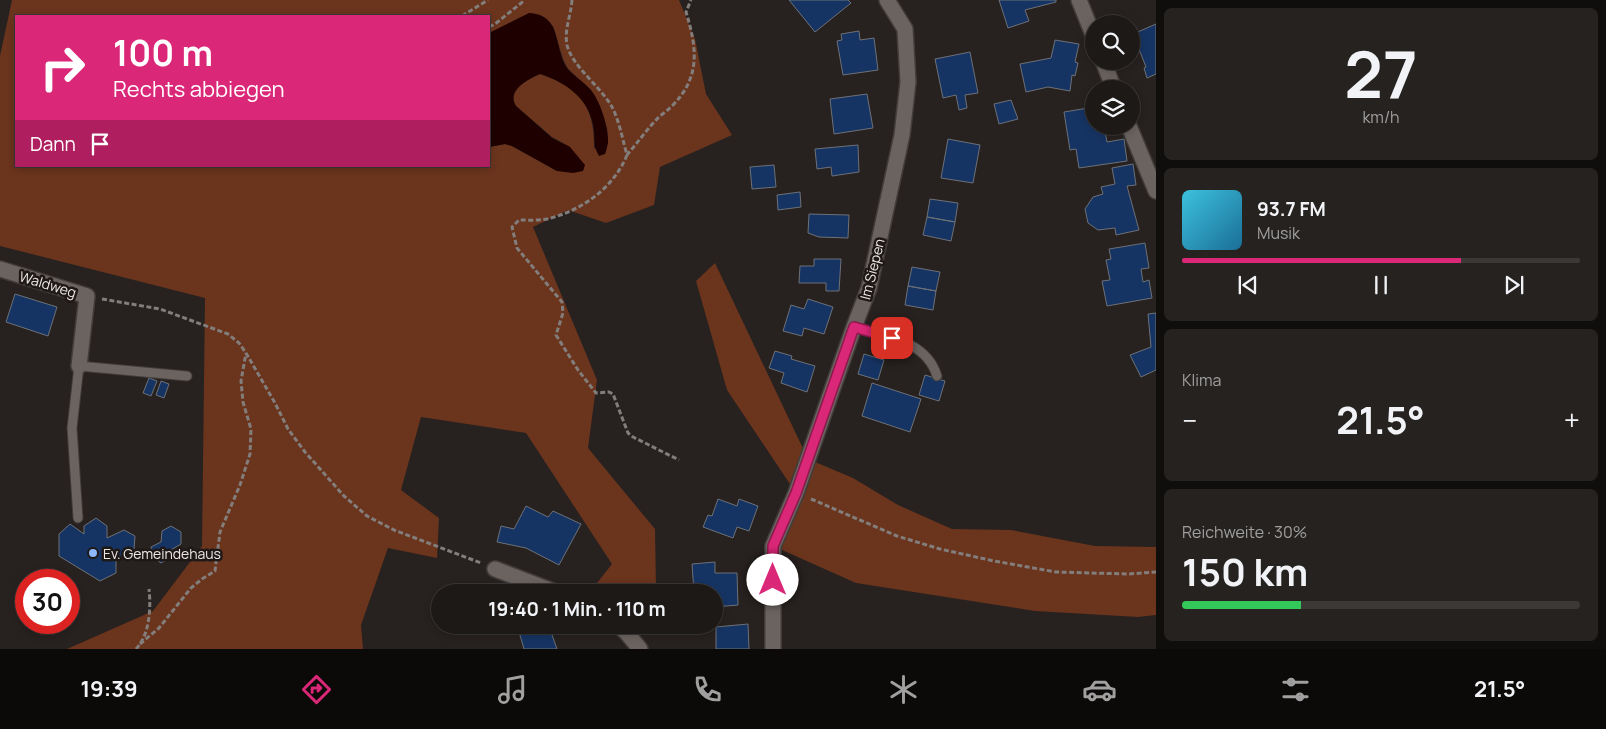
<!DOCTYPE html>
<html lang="de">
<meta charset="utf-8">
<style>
:root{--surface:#1d1917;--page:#252220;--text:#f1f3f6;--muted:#a0a0a1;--line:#3b3836;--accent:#db2777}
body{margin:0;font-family:Manrope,sans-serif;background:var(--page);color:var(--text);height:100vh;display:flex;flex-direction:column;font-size:19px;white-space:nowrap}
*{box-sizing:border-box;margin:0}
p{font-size:16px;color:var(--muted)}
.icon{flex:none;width:28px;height:28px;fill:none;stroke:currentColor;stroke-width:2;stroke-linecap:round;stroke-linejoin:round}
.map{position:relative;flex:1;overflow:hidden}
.panel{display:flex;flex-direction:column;gap:8px;padding:8px;background:#100e0d;width:450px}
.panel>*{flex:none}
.banner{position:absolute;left:15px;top:15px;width:475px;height:152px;border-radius:0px;box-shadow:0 2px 8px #0003,0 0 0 1px var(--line);background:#db2777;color:#fff;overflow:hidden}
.controls{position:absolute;left:1085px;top:15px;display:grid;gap:10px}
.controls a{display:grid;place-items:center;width:55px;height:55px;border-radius:50%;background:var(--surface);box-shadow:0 2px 8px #0003,0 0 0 1px var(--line);font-size:25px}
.speed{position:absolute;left:15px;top:569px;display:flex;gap:10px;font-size:25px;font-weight:700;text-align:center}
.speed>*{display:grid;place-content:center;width:65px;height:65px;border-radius:50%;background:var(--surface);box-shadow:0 2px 8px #0003,0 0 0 1px var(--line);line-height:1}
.speed .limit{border:8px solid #d22;background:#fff;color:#111}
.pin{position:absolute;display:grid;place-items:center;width:42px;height:42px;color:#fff;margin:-21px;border-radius:10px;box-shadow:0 2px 8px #0006}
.me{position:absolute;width:55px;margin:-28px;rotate:0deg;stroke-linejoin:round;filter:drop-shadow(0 0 4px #0008)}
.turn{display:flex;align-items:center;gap:18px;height:105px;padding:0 15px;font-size:22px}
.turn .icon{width:65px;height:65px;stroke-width:2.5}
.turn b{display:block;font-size:35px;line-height:42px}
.then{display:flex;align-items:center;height:48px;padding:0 15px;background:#0003;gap:10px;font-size:19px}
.big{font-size:38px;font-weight:700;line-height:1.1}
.panel .tile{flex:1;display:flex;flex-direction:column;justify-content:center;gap:8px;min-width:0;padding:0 18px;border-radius:8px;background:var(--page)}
.panel .dial{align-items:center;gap:0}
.dial b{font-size:65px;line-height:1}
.song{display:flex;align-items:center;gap:15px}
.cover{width:60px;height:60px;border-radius:8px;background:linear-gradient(135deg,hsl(190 70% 55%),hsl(200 70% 35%))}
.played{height:5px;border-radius:2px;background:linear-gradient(90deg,var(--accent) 70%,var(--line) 70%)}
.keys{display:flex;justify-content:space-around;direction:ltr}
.heat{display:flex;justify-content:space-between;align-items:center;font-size:28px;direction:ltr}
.charge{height:8px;border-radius:4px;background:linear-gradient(90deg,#34c759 30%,var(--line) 0)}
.trip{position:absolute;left:431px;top:584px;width:292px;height:50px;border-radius:25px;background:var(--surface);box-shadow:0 2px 8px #0003,0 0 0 1px var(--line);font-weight:700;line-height:50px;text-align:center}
.tab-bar{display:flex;height:80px;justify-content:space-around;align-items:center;background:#0c0a09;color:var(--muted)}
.tab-bar .icon{width:35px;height:35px}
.tab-bar .current{color:var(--accent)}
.tab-bar b{font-size:22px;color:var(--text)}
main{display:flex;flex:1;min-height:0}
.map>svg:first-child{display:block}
</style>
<main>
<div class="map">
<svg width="1156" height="649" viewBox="0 0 1156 649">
<rect width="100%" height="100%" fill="#27211f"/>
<path fill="#6a341d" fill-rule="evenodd" d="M 12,0 L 679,0 L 695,39 L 706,94 L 732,135 L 660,167 L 654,205 L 606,223 L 568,210 L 533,227 L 597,380 L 588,448 L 655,529 L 656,589 L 654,592 L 590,592 L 612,564 L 526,433 L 421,417 L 401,490 L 439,518 L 437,558 L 388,548 L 361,625 L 363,649 L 67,649 L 153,611 L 202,546 L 205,298 L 0,246 L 0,56 ZM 16,16 L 489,16 L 489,33 L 513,22 L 521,17 L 553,26 L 563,59 L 568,69 L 591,90 L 607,128 L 608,142 L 605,154 L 594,148 C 595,106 579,87 540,74 C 528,79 506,90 516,106 L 552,137 L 570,147 L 557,171 L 512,146 L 505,144 L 489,147 L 489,166 L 16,166 Z
M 715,263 L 808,459 L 853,478 L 898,505 L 952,529 L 1011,530 L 1095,546 L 1156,547 L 1156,615 L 1138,617 L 1035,611 L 856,583 L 773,546 L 796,493 L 727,390 L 696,281 Z"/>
<path fill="#1e0000" d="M 529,13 C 563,15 553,47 567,68 C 573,76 583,81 590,89 C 600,100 609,128 608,143 C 607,147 606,151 605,154 L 599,156 C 593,145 595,142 594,130 C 591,100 566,82 540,74 C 528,79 506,91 516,106 L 552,138 L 570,147 L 585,165 L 583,171 L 573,173 L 557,171 L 512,146 L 505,144 L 489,147 L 489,33 Z"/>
<path fill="#163463" stroke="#6d7177" d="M 789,0 L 848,0 L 851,3 L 815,32 Z
M 999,0 L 1056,0 L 1056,2 L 1025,10 L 1029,21 L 1008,28 Z
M 1156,24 L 1156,74 L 1147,78 L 1144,68 L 1146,67 L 1133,34 Z
M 859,31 L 860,40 L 874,38 L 878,70 L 843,75 L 837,41 L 842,40 L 841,34 Z
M 1055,40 L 1079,44 L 1075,62 L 1078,63 L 1075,76 L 1072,75 L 1070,91 L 1048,87 L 1026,92 L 1020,64 L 1051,58 Z
M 970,52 L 978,93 L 965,95 L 967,108 L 959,110 L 956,95 L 943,98 L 935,59 Z
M 867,94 L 873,128 L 834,134 L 830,99 Z
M 1011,100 L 1018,119 L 999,124 L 994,104 Z
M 1094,107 L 1094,126 L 1104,126 L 1107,142 L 1124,139 L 1127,161 L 1079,168 L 1076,149 L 1070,150 L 1064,112 Z
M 948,139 L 980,145 L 973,183 L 941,178 Z
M 858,145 L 859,172 L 832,176 L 831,167 L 817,169 L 815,149 Z
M 1133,164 L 1136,185 L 1127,186 L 1139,230 L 1116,235 L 1115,228 L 1098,230 L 1088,223 L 1085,209 L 1093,197 L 1103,194 L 1101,187 L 1115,184 L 1112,168 Z
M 774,165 L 776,187 L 752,189 L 750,167 Z
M 800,192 L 801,207 L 778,210 L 777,195 Z
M 930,199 L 958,203 L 955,222 L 927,217 Z
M 809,214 L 849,215 L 848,238 L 819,237 L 808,233 Z
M 927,217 L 955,222 L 951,241 L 923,235 Z
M 1145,243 L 1149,268 L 1141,269 L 1143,282 L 1149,280 L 1152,298 L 1107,306 L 1102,281 L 1110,280 L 1106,260 L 1111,259 L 1109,249 Z
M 814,259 L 841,259 L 839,291 L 826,291 L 826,283 L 799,283 L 800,266 L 814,266 Z
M 912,267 L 940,272 L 936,291 L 908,286 Z
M 908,286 L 936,291 L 933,310 L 905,305 Z
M 15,294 L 57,307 L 48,336 L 6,322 Z
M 808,299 L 833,307 L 824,334 L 804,328 L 802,336 L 783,331 L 791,305 L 804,309 Z
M 1156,313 L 1156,370 L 1141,377 L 1130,355 L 1151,347 L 1148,314 Z
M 775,351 L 792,356 L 791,359 L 815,366 L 807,392 L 781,383 L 784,373 L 769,368 Z
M 864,354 L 884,360 L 878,380 L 858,374 Z
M 925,375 L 945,381 L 939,401 L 919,395 Z
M 149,378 L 157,381 L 151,396 L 143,393 Z
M 161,381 L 169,384 L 164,398 L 156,395 Z
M 872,383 L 921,399 L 910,432 L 862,416 Z
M 718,499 L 737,506 L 739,499 L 758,506 L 749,531 L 737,527 L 733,538 L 703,527 L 708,515 L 712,516 Z
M 526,506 L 548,517 L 553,511 L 581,524 L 559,565 L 526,548 L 497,542 L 501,526 L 514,529 Z
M 96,518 L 107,526 L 107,538 L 124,530 L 135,536 L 134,549 L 116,560 L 116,573 L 100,581 L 59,556 L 59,534 L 70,524 L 84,534 L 84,526 Z
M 171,526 L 181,532 L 181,544 L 169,551 L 168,559 L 161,563 L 153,557 L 151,547 L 161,542 L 162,531 Z
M 715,562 L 715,573 L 737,573 L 738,605 L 715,607 L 715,592 L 694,592 L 692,564 Z
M 748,624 L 749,649 L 716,649 L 716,627 Z
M 517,625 L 546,625 L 548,633 L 551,632 L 557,649 L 524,649 Z"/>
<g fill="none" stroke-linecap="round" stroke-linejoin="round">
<g stroke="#413c3a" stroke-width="11">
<path id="lane" d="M 854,327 C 885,336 926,340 937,376
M 78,518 L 72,428 L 79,366 L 187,376"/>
</g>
<g stroke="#413c3a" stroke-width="18">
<path id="street" d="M 1079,0 L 1094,37
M 1103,61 L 1114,89
M 1129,126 L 1156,191
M 0,269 L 87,296 L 79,366
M 495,569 L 555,592
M 618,625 L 626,632 L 640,649
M 773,649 L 773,546 L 796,493 L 854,327 L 869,288 L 902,135 L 908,82 L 905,29 L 887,0"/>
</g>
<path stroke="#837e7c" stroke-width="3" stroke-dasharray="5 2.5" stroke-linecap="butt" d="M 572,0 C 571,16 564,29 567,45 C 572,66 601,87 612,107 C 619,120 623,141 627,155 C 638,142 648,128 660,116 C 664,113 668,110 672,106 C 701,77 697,48 686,12 L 691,0
M 462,16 L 488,0
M 489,27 L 495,24 L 525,0
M 627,155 C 614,187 584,209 551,218 C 541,221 529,220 519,220 L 512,227 L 517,248 L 562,302 L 563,313 L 556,335 L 578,370 L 596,393 L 609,392 L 613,394 L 628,433 L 633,437 L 679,460
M 102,299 L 160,309 L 228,334 L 239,343 L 246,353 L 275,403 L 288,429 L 305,452 L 344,496 L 367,516 L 394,530 L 481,563
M 811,499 L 897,536 L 940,549 L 994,561 L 1056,572 L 1128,574 L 1156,572
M 140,644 L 159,628 L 191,588 L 202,579 L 215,571 L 220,532 L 240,485 L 250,454 L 251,429 L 243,402 L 241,381 L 246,353
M 136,649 C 150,634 151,608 149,589"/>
<use href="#lane" stroke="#6b6360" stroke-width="9"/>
<use href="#street" stroke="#6b6360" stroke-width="15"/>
</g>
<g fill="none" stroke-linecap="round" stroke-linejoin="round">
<g stroke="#8e194d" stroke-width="12">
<path id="route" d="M 773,580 L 773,546 L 796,493 L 854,327 L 892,338"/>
</g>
<use href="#route" stroke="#db2777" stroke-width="9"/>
</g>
<circle fill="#8db9fc" stroke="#1e1816" stroke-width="2" cx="93" cy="553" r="5"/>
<g text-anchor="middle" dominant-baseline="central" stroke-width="5" stroke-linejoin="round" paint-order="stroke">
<g font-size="14" fill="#ede8e7" stroke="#1e1816">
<text transform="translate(872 269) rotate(-76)">Im Siepen</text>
<text transform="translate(48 284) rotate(17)">Waldweg</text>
</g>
<g font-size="14" fill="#ede8e7" stroke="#1e1816" text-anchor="start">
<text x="103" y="553">Ev. Gemeindehaus</text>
</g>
</g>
</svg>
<div class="controls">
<a><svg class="icon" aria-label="search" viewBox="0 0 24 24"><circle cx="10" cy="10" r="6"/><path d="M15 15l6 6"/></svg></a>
<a><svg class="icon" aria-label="layers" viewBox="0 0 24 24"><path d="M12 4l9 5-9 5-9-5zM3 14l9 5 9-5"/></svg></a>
</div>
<div class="speed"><div class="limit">30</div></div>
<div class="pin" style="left:892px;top:338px;background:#d93025"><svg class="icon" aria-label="arrive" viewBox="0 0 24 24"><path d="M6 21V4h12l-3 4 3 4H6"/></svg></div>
<svg class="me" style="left:773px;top:580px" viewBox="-20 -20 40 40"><circle r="19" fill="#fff"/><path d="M0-13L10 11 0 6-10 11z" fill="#db2777"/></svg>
<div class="trip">19:40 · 1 Min. · 110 m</div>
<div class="banner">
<div class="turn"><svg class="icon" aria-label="right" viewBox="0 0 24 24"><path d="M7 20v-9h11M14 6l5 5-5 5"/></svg><div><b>100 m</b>Rechts abbiegen</div></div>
<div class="then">Dann<svg class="icon" aria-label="arrive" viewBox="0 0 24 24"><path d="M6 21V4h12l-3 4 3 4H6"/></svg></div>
</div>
</div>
<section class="panel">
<div class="tile dial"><b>27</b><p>km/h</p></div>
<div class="tile">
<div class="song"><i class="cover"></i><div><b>93.7 FM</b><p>Musik</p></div></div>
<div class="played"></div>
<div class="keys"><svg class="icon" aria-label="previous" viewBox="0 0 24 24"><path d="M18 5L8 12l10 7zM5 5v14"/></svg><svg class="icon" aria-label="pause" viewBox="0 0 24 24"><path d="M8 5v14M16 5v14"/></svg><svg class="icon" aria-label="next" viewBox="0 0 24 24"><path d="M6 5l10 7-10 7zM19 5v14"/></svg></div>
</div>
<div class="tile"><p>Klima</p>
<div class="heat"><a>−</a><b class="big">21.5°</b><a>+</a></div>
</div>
<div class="tile"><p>Reichweite · 30%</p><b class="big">150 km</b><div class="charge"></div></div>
</section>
</main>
<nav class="tab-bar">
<b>19:39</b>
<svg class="icon current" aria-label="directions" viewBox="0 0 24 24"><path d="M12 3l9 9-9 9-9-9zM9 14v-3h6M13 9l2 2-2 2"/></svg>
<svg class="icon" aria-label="music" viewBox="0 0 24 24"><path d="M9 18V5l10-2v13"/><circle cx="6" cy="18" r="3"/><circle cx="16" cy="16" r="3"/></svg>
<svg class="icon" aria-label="phone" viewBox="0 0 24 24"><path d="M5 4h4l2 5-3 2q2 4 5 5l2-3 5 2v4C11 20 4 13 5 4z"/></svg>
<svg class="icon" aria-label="climate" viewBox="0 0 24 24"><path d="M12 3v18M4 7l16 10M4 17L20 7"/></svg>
<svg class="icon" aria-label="car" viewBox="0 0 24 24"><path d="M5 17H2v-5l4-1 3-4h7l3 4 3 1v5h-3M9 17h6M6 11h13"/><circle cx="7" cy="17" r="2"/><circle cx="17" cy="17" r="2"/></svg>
<svg class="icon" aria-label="filters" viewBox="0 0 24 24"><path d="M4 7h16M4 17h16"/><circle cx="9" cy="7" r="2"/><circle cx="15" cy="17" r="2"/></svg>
<b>21.5°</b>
</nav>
